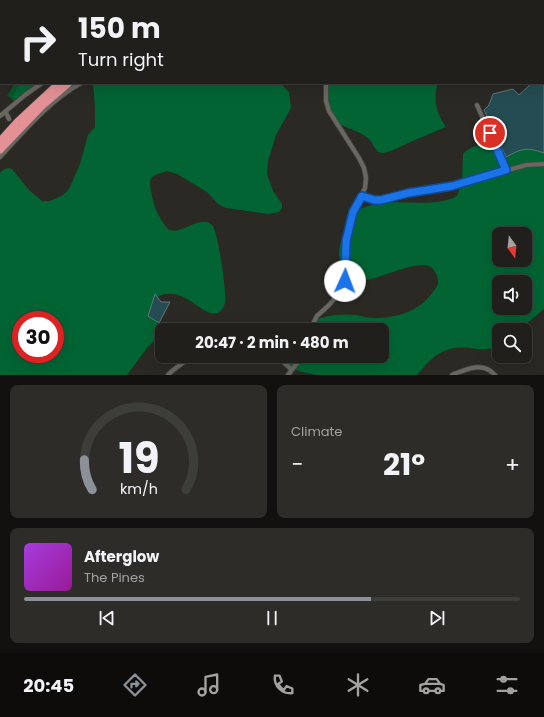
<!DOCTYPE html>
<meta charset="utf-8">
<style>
:root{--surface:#201f1b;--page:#2d2c28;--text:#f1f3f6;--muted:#a2a2a3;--line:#3d3d3a;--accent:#8c9099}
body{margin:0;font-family:Poppins,sans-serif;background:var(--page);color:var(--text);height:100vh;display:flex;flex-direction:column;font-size:15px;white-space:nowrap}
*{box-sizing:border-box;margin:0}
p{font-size:13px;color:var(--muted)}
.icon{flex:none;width:22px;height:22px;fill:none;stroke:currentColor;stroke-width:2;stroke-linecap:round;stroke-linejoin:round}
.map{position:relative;height:375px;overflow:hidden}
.drawer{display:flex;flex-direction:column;gap:10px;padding:10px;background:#12110f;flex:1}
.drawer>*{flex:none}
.banner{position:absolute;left:0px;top:0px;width:544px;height:84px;box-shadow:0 4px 16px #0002,0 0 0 1px var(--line);background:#201f1b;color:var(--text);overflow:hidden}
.needle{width:26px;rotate:165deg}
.controls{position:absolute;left:492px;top:227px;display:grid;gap:8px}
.controls a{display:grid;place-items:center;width:40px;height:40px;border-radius:8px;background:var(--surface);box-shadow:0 4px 16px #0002,0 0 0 1px var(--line);font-size:20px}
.speed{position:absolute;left:12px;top:311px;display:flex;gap:8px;font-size:20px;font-weight:700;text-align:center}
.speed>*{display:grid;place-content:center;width:52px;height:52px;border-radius:50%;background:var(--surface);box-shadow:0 4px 16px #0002,0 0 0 1px var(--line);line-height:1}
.speed .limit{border:6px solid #d22;background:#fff;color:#111}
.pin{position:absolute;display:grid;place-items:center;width:34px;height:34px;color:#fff;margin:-17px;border:2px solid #fff;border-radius:50%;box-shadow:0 1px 4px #0007}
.me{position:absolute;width:44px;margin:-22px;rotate:2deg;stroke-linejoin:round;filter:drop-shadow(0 0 3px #0008)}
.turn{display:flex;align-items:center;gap:14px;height:84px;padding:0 12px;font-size:18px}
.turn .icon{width:52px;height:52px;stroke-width:2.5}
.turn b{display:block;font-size:28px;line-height:34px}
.big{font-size:30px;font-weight:700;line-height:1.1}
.drawer .tile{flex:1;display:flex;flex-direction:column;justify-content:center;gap:6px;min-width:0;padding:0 14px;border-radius:8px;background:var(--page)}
.drawer .dial{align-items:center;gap:0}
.dial svg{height:104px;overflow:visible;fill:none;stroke:var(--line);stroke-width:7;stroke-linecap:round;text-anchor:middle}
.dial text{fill:var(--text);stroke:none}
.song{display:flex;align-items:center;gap:12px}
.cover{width:48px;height:48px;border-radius:6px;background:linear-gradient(135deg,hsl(280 70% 55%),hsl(300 70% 35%))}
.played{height:4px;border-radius:2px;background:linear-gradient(90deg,var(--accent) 70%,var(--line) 70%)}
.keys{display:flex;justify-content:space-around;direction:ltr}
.heat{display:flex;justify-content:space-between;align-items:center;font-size:22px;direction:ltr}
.drawer .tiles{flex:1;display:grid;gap:10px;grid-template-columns:1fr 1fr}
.tile:last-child{grid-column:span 2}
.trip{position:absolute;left:155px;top:323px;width:234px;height:40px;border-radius:8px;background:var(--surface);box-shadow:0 4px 16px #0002,0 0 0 1px var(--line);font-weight:700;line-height:40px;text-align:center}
.menu{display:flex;height:64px;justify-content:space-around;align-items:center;background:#0d0c0b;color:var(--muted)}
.menu .icon{width:28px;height:28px}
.menu .active{color:var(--accent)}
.menu b{font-size:18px;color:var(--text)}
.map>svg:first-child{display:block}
</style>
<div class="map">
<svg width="544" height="375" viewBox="0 0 544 375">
<rect width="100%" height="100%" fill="#2a2924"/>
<path fill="#08562c" d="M 15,83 L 20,83 L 11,98 L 7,96 Z"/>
<path fill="#026433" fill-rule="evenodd" d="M 351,0 L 473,0 L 349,1 Z
M 20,83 L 37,83 L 14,101 L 11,98 Z
M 93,83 L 280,83 L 289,92 L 291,108 L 276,135 L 268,161 L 267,174 L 273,191 L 282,204 L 282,208 L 279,212 L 268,214 L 226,208 L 218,204 L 207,192 L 177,174 L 167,171 L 155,175 L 151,178 L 150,182 C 151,199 157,218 169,230 C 182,235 200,214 212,225 C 218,230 227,294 225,303 C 224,307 221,311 218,313 C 203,319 185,285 159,296 L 157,299 L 157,334 L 153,342 L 147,348 L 127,375 L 0,375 L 0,173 C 3,169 8,167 12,169 L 29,190 L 42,201 L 49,201 L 55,199 L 63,195 L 69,189 L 80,164 L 88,135 L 95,127 L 95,107 ZM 21,320 L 55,320 L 55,354 L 21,354 Z
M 325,83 L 438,83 C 433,99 436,113 446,127 C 433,132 420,138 406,144 C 399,147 391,152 383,153 C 375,154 374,143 369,139 C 361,132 350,129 341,125 C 323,117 322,100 325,83 Z
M 503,139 L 544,142 L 544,309 L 519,330 L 499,330 L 499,346 C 490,350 480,350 471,348 C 444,345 433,356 417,375 L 317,375 L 298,371 L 290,365 L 289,356 L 382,356 L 382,330 L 299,330 C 314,316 337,313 356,315 C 362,316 368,318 374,318 C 394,318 415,313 429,297 C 432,293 438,287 438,282 C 438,273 432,265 424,265 C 404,264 374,283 356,280 C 352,279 349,276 346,272 C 343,268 340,262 339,256 C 338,241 350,213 365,207 C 395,196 430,210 457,196 L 462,183 L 463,154 C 472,144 490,142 503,139 ZM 499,234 L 525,234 L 525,260 L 499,260 ZM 499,282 L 525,282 L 525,308 L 499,308 Z"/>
<path fill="#254c52" stroke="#5d787b" d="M 543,76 L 544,76 L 544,153 C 527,147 522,148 506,157 L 484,110 L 489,105 L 493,94 L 513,89 L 519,95 L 532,83 L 543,83 Z
M 155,294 L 161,302 L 170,302 L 159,323 L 148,316 Z"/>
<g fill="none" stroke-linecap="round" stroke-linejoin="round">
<g stroke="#484844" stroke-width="5.5">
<path id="street" d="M 199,0 L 200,1
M 154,1 L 156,0
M 217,1 L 218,0
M 357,1 L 358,0
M 477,105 L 506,170
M 6,113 L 9,119
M 0,116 L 25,95 L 42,83
M 0,157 C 24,131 50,100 81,83
M 361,196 L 374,201 L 381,200 L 408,193 L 452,186 L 526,165 L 544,164
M 205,330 L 211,325 L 234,330
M 310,330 L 317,316 L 328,306 L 339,294 L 345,281 L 346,241 L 353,213 L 365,188 L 366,178 L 364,168 L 359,158 L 329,111 L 326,101 L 326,83
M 277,356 L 292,370
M 168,375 C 175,367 184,364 190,356
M 288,375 L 298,362 L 300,356
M 452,375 C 466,369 483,361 495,375"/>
</g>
<g stroke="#484844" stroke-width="8">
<path id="highway" d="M 178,1 L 180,0
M 192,1 L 194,0
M 0,141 L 17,122 L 59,83
M 0,150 L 42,106 L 69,83"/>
</g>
<use href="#street" stroke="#686761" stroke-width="4"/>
<use href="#highway" stroke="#e39195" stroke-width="7"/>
</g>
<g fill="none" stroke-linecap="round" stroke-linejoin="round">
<g stroke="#114b97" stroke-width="10">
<path id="route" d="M 345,281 L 346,241 L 353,212 L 362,196 L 374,200 L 381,200 L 408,193 L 452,186 L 506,170 L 490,133"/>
</g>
<use href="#route" stroke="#1a73e8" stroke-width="7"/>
</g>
</svg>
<div class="controls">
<a><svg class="needle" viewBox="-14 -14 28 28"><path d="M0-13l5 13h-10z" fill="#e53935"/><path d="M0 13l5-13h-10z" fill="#a2a2a3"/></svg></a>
<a><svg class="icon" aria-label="sound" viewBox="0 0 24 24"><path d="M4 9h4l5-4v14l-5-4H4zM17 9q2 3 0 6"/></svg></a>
<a><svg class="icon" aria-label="search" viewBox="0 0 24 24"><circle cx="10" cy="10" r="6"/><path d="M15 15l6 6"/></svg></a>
</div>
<div class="speed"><div class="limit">30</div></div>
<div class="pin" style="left:490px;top:133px;background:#d93025"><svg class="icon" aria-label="arrive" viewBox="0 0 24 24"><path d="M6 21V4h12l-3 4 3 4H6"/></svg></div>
<svg class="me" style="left:345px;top:281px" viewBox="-20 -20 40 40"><circle r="19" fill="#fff"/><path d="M0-13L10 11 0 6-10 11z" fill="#1a73e8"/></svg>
<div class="trip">20:47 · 2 min · 480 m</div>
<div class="banner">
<div class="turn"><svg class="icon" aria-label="right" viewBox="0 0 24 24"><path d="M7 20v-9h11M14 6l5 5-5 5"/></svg><div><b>150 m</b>Turn right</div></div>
</div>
</div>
<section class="drawer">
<div class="tiles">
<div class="tile dial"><svg viewBox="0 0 100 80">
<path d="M14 69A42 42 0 1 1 86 69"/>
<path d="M14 69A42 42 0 0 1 8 46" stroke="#8c9099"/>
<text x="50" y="56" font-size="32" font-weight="700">19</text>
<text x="50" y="72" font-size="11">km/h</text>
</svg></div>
<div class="tile"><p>Climate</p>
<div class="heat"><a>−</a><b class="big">21°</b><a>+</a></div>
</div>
<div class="tile">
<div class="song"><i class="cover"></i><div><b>Afterglow</b><p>The Pines</p></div></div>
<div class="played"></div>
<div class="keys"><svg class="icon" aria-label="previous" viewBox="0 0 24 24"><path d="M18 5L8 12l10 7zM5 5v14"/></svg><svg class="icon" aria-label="pause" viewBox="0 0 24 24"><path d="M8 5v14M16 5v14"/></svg><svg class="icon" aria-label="next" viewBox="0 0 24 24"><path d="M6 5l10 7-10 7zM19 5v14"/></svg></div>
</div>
</div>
</section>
<nav class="menu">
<b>20:45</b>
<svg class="icon active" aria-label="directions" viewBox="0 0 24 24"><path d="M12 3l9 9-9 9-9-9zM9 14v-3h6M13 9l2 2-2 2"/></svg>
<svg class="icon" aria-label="music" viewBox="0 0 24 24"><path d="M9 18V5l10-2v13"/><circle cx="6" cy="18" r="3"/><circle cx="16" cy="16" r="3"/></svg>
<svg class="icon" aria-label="phone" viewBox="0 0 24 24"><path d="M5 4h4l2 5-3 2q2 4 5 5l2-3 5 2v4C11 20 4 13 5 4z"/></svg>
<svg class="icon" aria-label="climate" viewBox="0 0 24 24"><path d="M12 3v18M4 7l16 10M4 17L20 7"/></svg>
<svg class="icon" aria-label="car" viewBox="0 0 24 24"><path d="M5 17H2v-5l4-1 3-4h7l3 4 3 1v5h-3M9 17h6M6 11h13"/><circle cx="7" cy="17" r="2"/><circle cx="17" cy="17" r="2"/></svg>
<svg class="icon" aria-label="filters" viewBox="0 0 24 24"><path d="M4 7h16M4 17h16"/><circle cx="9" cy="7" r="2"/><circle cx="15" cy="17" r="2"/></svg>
</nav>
